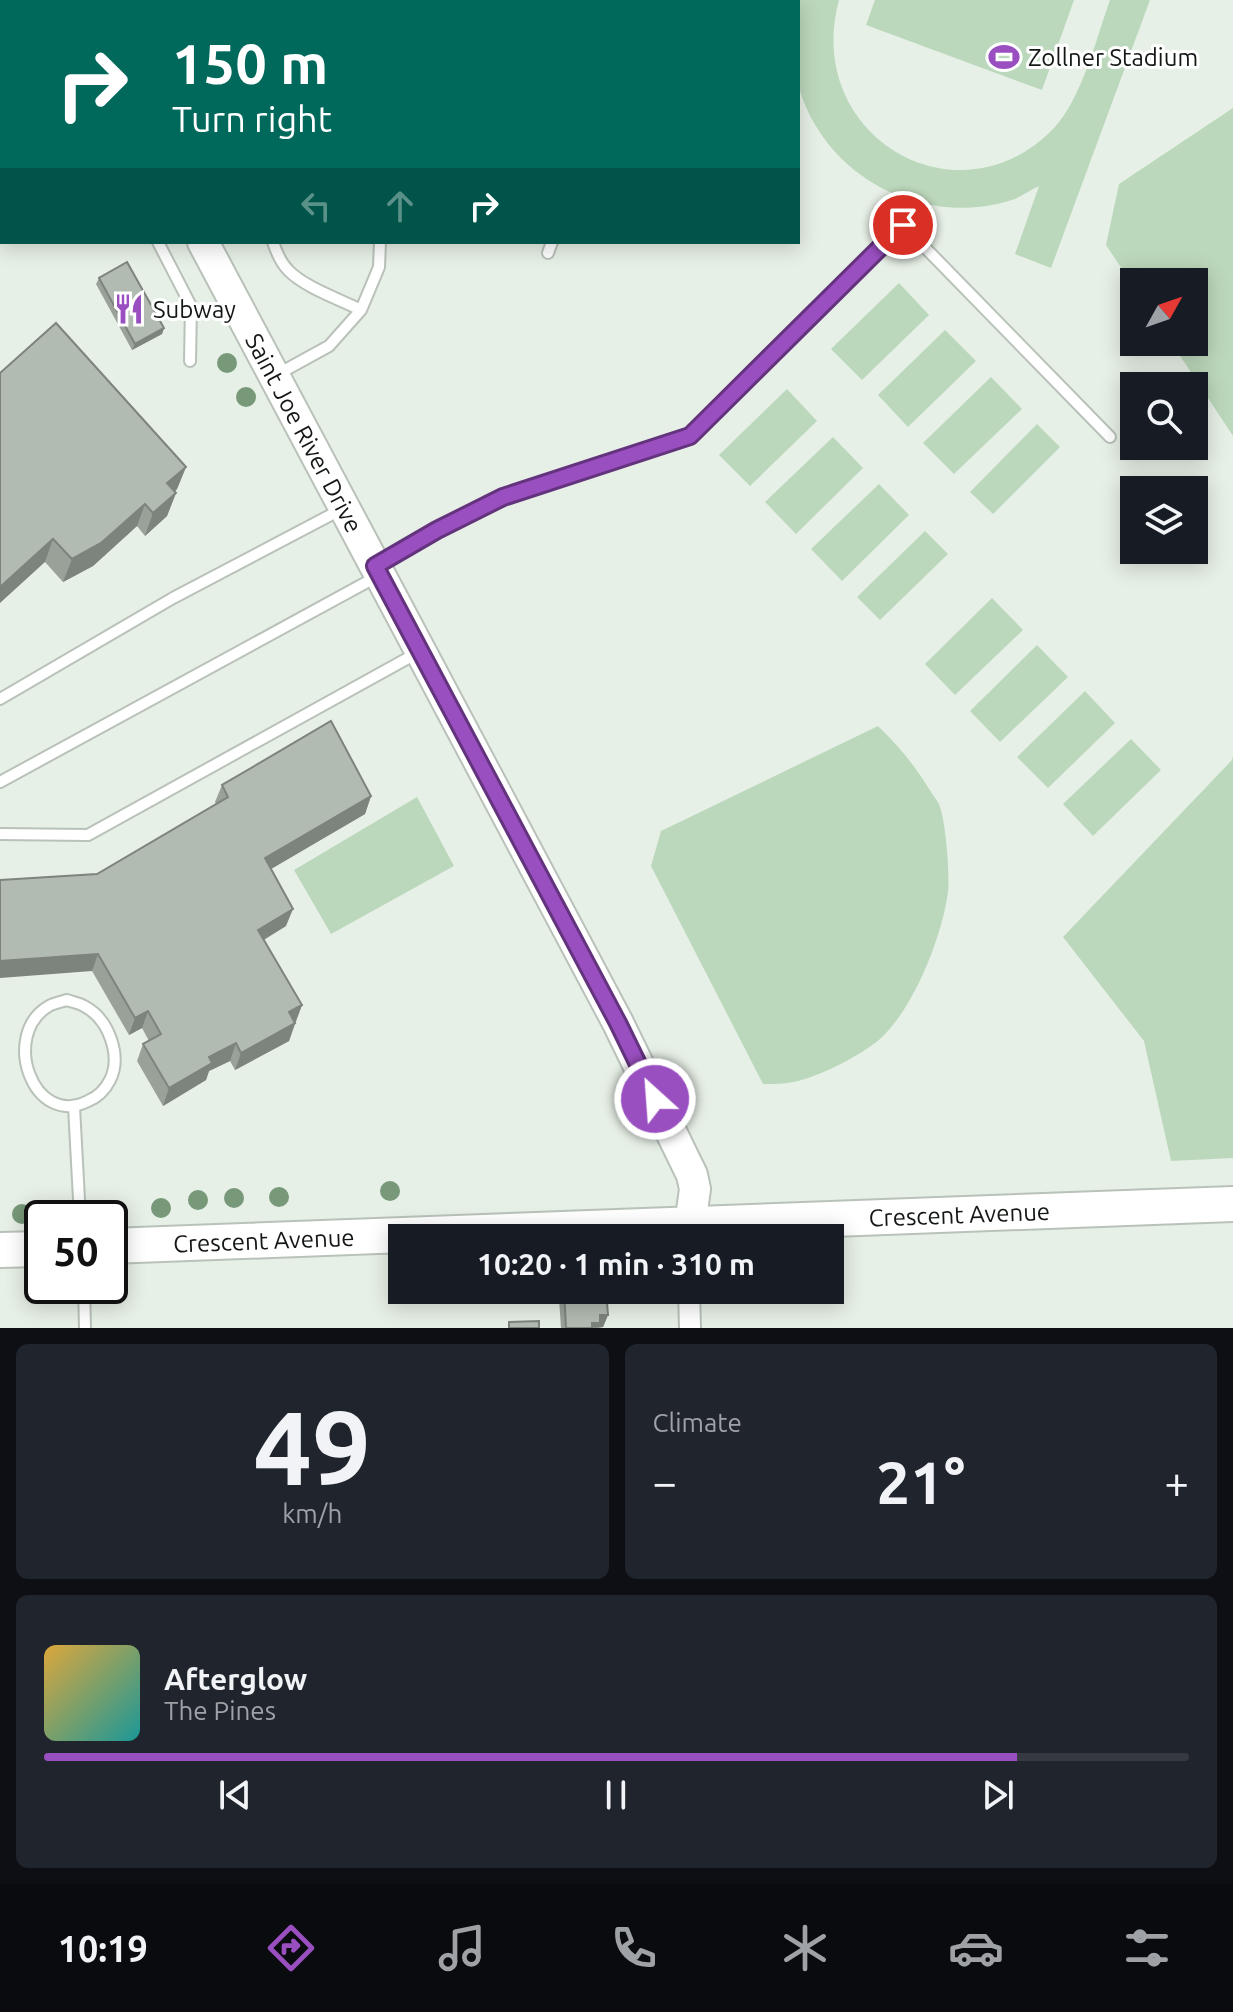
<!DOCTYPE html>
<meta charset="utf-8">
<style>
:root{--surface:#171b24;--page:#20242c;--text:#f1f3f6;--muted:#9ea1a6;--line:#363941;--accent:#9a4fc1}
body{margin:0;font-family:Ubuntu,sans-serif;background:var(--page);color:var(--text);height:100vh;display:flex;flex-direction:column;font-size:30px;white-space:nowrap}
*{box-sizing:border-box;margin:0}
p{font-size:26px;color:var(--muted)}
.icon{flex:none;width:44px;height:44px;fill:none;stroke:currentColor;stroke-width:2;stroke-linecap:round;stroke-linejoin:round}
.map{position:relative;height:1328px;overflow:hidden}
.panel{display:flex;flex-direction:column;gap:16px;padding:16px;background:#0d0f14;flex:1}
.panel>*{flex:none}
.guide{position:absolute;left:0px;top:0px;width:800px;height:244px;box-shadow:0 4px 20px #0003;background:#00695c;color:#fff;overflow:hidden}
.needle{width:52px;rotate:50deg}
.controls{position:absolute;left:1120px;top:268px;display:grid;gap:16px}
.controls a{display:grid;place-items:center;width:88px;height:88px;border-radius:0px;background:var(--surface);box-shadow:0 4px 20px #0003;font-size:40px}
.speed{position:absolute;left:24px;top:1200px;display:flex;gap:16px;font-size:40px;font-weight:700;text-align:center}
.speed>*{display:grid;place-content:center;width:104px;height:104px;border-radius:50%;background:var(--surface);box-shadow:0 4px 20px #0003;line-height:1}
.speed .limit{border:4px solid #111;border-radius:12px;background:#fff;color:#111}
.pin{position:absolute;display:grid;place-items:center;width:68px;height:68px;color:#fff;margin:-34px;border:4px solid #fff;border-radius:50%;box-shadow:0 2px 8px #0007}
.me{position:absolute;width:88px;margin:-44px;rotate:334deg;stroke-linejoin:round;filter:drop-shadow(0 0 6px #0008)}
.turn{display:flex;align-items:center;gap:28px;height:168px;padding:0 40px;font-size:36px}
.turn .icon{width:104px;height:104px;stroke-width:2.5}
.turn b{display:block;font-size:56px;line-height:68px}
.lanes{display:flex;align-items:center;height:76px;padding:0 40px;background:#0003;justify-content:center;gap:40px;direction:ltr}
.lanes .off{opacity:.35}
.big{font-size:60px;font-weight:700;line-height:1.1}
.panel .card{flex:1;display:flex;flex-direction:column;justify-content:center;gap:12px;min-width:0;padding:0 28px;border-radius:12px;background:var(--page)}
.panel .dial{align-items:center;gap:0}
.dial b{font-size:104px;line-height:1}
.song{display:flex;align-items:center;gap:24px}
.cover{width:96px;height:96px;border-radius:12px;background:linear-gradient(135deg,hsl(40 70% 55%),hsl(180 70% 35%))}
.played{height:8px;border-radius:4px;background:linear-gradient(90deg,var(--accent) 85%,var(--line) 85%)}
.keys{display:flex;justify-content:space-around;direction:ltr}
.heat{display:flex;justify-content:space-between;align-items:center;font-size:44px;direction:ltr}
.panel .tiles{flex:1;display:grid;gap:16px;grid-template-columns:1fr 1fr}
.card:last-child{grid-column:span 2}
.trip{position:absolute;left:388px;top:1224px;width:456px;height:80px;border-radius:0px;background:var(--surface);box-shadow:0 4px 20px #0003;font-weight:700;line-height:80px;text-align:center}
.menu{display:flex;height:128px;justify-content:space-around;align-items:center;background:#090b0e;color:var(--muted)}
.menu .icon{width:56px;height:56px}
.menu .selected{color:var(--accent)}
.menu b{font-size:36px;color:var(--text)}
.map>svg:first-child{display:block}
</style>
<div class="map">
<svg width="1233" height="1328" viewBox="0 0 1233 1328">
<rect width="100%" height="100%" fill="#e7f0e7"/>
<path fill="#bcd8bc" d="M 798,0 L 839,0 C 802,135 958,228 1054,128 C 1082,98 1096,39 1110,0 L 1150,0 L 1051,268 L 1015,254 L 1039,186 C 1030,190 1021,197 1012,200 C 927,227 833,182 802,97 C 793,72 798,26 798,0 Z
M 875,0 L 1074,0 L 1042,90 L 866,25 Z
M 1233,108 L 1233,436 L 1171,342 L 1194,342 L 1194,282 L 1134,282 L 1134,287 L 1106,245 L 1119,184 Z
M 899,283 L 929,315 L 862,380 L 831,349 Z
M 945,330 L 976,361 L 908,427 L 878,395 Z
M 991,377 L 1022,409 L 954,474 L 923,443 Z
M 787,389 L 817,421 L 750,486 L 719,455 Z
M 1037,424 L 1060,447 L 993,514 L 970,492 Z
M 833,437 L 863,468 L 796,534 L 765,502 Z
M 879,484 L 909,515 L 842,581 L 811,549 Z
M 925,531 L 948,554 L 880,620 L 857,597 Z
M 992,598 L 1023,630 L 955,695 L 925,664 Z
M 1037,645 L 1068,677 L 1000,742 L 970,711 Z
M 1085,691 L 1115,723 L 1048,788 L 1017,757 Z
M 878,726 C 899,746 916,767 931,792 C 934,797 939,802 940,807 C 946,824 950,875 948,892 C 942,937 914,1008 880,1039 C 860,1056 819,1077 793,1082 C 783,1084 773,1084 763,1084 L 651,866 L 661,831 Z
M 1131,739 L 1161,770 L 1093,836 L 1063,804 Z
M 1233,756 L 1233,1158 L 1171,1161 L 1144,1041 L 1063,937 L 1232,760 Z
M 417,797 L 454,866 L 331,934 L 294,870 Z"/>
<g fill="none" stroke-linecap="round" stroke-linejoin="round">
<g stroke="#b9c2b9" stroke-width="14">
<path id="lane" d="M 448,0 L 449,2
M 302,2 L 304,0
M 395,2 L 396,0
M 158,242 L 191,306 L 190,361
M 273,242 C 276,251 281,263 288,270 C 304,287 339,299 361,310
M 548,253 L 552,242
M 278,374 L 329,346 L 361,310 L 379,267 L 380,242
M 377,565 L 437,530 L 503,497 L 690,436 L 903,225 L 1110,437
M 0,699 L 173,598 L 342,509
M 0,782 L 378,576
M 0,834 L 88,835 L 419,652
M 67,1000 C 72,1002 79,1003 84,1006 C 109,1019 122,1056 110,1080 C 105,1090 98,1097 88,1101 C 33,1129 0,1034 49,1006 C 54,1003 61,1002 67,1000 Z
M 74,1107 L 80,1218
M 84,1286 L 85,1328"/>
</g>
<g stroke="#b9c2b9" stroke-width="24">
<path id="street" d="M 689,1290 L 690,1328"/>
</g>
<g stroke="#b9c2b9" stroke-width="34">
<g id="secondary">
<path d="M 75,0 L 76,2"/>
<path id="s1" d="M 203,242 L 618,1023 L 692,1175 L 695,1189 L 690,1225"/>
</g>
</g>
<g stroke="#b9c2b9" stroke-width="38">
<g id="primary">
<path d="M 125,2 L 128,0"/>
<path d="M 170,2 L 173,0"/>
<path d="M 199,2 L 201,0"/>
<path d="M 0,115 L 2,114"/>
<path d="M 0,182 L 2,180"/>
<path id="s2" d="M 110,1246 L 1233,1204"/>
<path d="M 0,1250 L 42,1249"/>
</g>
</g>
<use href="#lane" stroke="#fff" stroke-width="10"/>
<use href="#street" stroke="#fff" stroke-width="20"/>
<use href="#secondary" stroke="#fff" stroke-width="30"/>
<use href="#primary" stroke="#fff" stroke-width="34"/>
</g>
<g fill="#779879">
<circle cx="227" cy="363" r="10"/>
<circle cx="246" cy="397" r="10"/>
<circle cx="390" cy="1191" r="10"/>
<circle cx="279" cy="1197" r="10"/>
<circle cx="234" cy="1198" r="10"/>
<circle cx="198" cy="1200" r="10"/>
<circle cx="161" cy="1208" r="10"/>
<circle cx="22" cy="1214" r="10"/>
</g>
<path fill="#99a199" d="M 99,278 L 164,328 L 162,334 L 132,350 L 96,284 Z
M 56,323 L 186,467 L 177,489 L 175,492 L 176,493 L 167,516 L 145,536 L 137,526 L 93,566 L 63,582 L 45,562 Z
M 222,785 L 371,796 L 365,814 L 271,869 L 286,926 L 264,940 L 302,1005 L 289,1041 L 235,1070 L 230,1061 L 209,1071 L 206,1080 L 163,1106 L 137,1061 L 143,1044 L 149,1041 L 142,1028 L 129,1035 L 92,971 L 97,874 L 216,804 L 215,802 Z
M 563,1290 L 606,1290 L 608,1315 L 603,1327 L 598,1328 L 561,1328 L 559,1299 Z"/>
<path fill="#7d837d" d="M 164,328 L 162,334 L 132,350 L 135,344 Z
M 186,467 L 177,489 L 158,506 L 167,483 Z
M 176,493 L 167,516 L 145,536 L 153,513 Z
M 145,504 L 137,526 L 93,566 L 63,582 L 72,559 Z
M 53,539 L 45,562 L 0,603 L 0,587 Z
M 371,796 L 365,814 L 259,876 L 265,858 Z
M 293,909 L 286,926 L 251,947 L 258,930 Z
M 98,954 L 92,971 L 0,978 L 0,961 Z
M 302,1005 L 295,1023 L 289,1012 Z
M 148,1011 L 142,1028 L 129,1035 L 135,1018 Z
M 295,1023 L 289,1041 L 235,1070 L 241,1053 Z
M 236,1043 L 230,1061 L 209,1071 L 206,1080 L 163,1106 L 169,1088 L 209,1057 Z
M 600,1315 L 608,1315 L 603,1327 L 590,1328 L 592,1323 Z"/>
<path fill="#b2bbb2" stroke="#7d837d" stroke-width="2" d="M 127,262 L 164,328 L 135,344 L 99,278 Z
M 56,323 L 186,467 L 167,483 L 176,493 L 153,513 L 145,504 L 101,543 L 72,559 L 53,539 L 0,587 L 0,373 Z
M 331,721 L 371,796 L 265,858 L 293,909 L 258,930 L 302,1005 L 289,1012 L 295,1023 L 241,1053 L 236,1043 L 209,1057 L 212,1063 L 169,1088 L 143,1044 L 161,1034 L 148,1011 L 135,1018 L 98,954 L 0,961 L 0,880 L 97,874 L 228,797 L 222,785 Z
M 564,1290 L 606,1290 L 608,1315 L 600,1315 L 600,1323 L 592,1323 L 592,1328 L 566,1328 Z
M 539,1321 L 539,1328 L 509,1328 L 509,1322 Z"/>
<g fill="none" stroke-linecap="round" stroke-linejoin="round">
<g stroke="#64337d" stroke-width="20">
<path id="route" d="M 655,1099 L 618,1023 L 375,566 L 437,530 L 503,497 L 690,436 L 903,225"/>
</g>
<use href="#route" stroke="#9a4fc1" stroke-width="14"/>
</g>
<defs>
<g id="stadium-bare" transform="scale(2.4)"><path d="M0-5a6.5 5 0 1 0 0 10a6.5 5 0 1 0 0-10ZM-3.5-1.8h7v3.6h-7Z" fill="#9a4fc1" stroke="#fff" stroke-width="2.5" paint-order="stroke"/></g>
<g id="restaurant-bare" transform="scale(2.4)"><path d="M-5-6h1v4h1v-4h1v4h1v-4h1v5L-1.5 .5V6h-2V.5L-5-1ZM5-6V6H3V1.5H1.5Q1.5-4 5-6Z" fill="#9a4fc1" stroke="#fff" stroke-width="2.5" paint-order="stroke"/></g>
</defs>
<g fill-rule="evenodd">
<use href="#stadium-bare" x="1004" y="57"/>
<use href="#restaurant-bare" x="129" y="309"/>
</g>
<g text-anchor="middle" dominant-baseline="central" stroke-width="6" stroke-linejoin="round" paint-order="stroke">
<g font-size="24" fill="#141814" stroke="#fff" text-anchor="start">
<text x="1028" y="57">Zollner Stadium</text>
<text x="153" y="309">Subway</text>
</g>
<g font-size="24" fill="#141814" stroke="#fff">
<text stroke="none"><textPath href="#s1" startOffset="216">Saint Joe River Drive</textPath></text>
<text stroke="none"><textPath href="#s2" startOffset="850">Crescent Avenue</textPath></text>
<text stroke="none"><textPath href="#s2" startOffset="154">Crescent Avenue</textPath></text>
</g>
</g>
</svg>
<div class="controls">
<a><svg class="needle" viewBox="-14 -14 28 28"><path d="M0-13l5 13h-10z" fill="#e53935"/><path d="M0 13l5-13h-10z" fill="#9ea1a6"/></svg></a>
<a><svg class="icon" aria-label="search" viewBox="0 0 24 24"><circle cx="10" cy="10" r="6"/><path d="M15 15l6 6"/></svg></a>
<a><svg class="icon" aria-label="layers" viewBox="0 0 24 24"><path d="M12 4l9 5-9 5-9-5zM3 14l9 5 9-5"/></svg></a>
</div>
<div class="speed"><div class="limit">50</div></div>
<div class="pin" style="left:903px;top:225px;background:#d93025"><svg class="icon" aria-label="arrive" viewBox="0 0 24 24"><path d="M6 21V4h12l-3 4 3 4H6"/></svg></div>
<svg class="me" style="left:655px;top:1099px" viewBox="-20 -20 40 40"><circle r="17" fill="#9a4fc1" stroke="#fff" stroke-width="3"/><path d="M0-11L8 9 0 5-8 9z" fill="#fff"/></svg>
<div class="trip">10:20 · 1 min · 310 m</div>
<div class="guide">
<div class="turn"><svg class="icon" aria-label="right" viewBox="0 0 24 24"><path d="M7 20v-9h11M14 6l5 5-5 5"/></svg><div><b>150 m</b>Turn right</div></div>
<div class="lanes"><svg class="icon off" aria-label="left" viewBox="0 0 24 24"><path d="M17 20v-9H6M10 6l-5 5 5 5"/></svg><svg class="icon off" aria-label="ahead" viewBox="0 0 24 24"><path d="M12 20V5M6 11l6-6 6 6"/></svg><svg class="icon" aria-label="right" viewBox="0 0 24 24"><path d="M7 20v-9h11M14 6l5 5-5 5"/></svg></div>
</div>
</div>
<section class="panel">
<div class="tiles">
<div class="card dial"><b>49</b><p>km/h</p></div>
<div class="card"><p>Climate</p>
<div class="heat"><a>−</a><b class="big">21°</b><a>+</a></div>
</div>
<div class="card">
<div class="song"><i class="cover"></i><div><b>Afterglow</b><p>The Pines</p></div></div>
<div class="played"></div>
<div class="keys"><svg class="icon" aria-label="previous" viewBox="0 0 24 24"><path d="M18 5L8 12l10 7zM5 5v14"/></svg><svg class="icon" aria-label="pause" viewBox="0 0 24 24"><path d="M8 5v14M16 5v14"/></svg><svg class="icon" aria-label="next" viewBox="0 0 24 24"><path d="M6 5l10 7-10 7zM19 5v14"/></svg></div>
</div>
</div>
</section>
<nav class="menu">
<b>10:19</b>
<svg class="icon selected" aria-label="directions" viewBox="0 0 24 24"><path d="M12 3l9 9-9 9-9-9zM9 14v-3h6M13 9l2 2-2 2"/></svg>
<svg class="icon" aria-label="music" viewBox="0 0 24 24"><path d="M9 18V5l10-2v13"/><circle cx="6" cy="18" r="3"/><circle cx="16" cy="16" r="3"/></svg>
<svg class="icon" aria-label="phone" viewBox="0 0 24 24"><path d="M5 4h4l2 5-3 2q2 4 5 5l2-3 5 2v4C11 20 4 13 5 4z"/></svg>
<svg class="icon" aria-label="climate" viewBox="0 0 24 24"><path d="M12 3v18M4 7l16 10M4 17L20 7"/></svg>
<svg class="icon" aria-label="car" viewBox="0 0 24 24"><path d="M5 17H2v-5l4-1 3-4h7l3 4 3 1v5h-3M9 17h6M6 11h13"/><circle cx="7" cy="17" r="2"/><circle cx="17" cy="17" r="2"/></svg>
<svg class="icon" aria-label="filters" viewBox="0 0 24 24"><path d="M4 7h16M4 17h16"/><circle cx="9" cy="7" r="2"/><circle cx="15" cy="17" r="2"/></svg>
</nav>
